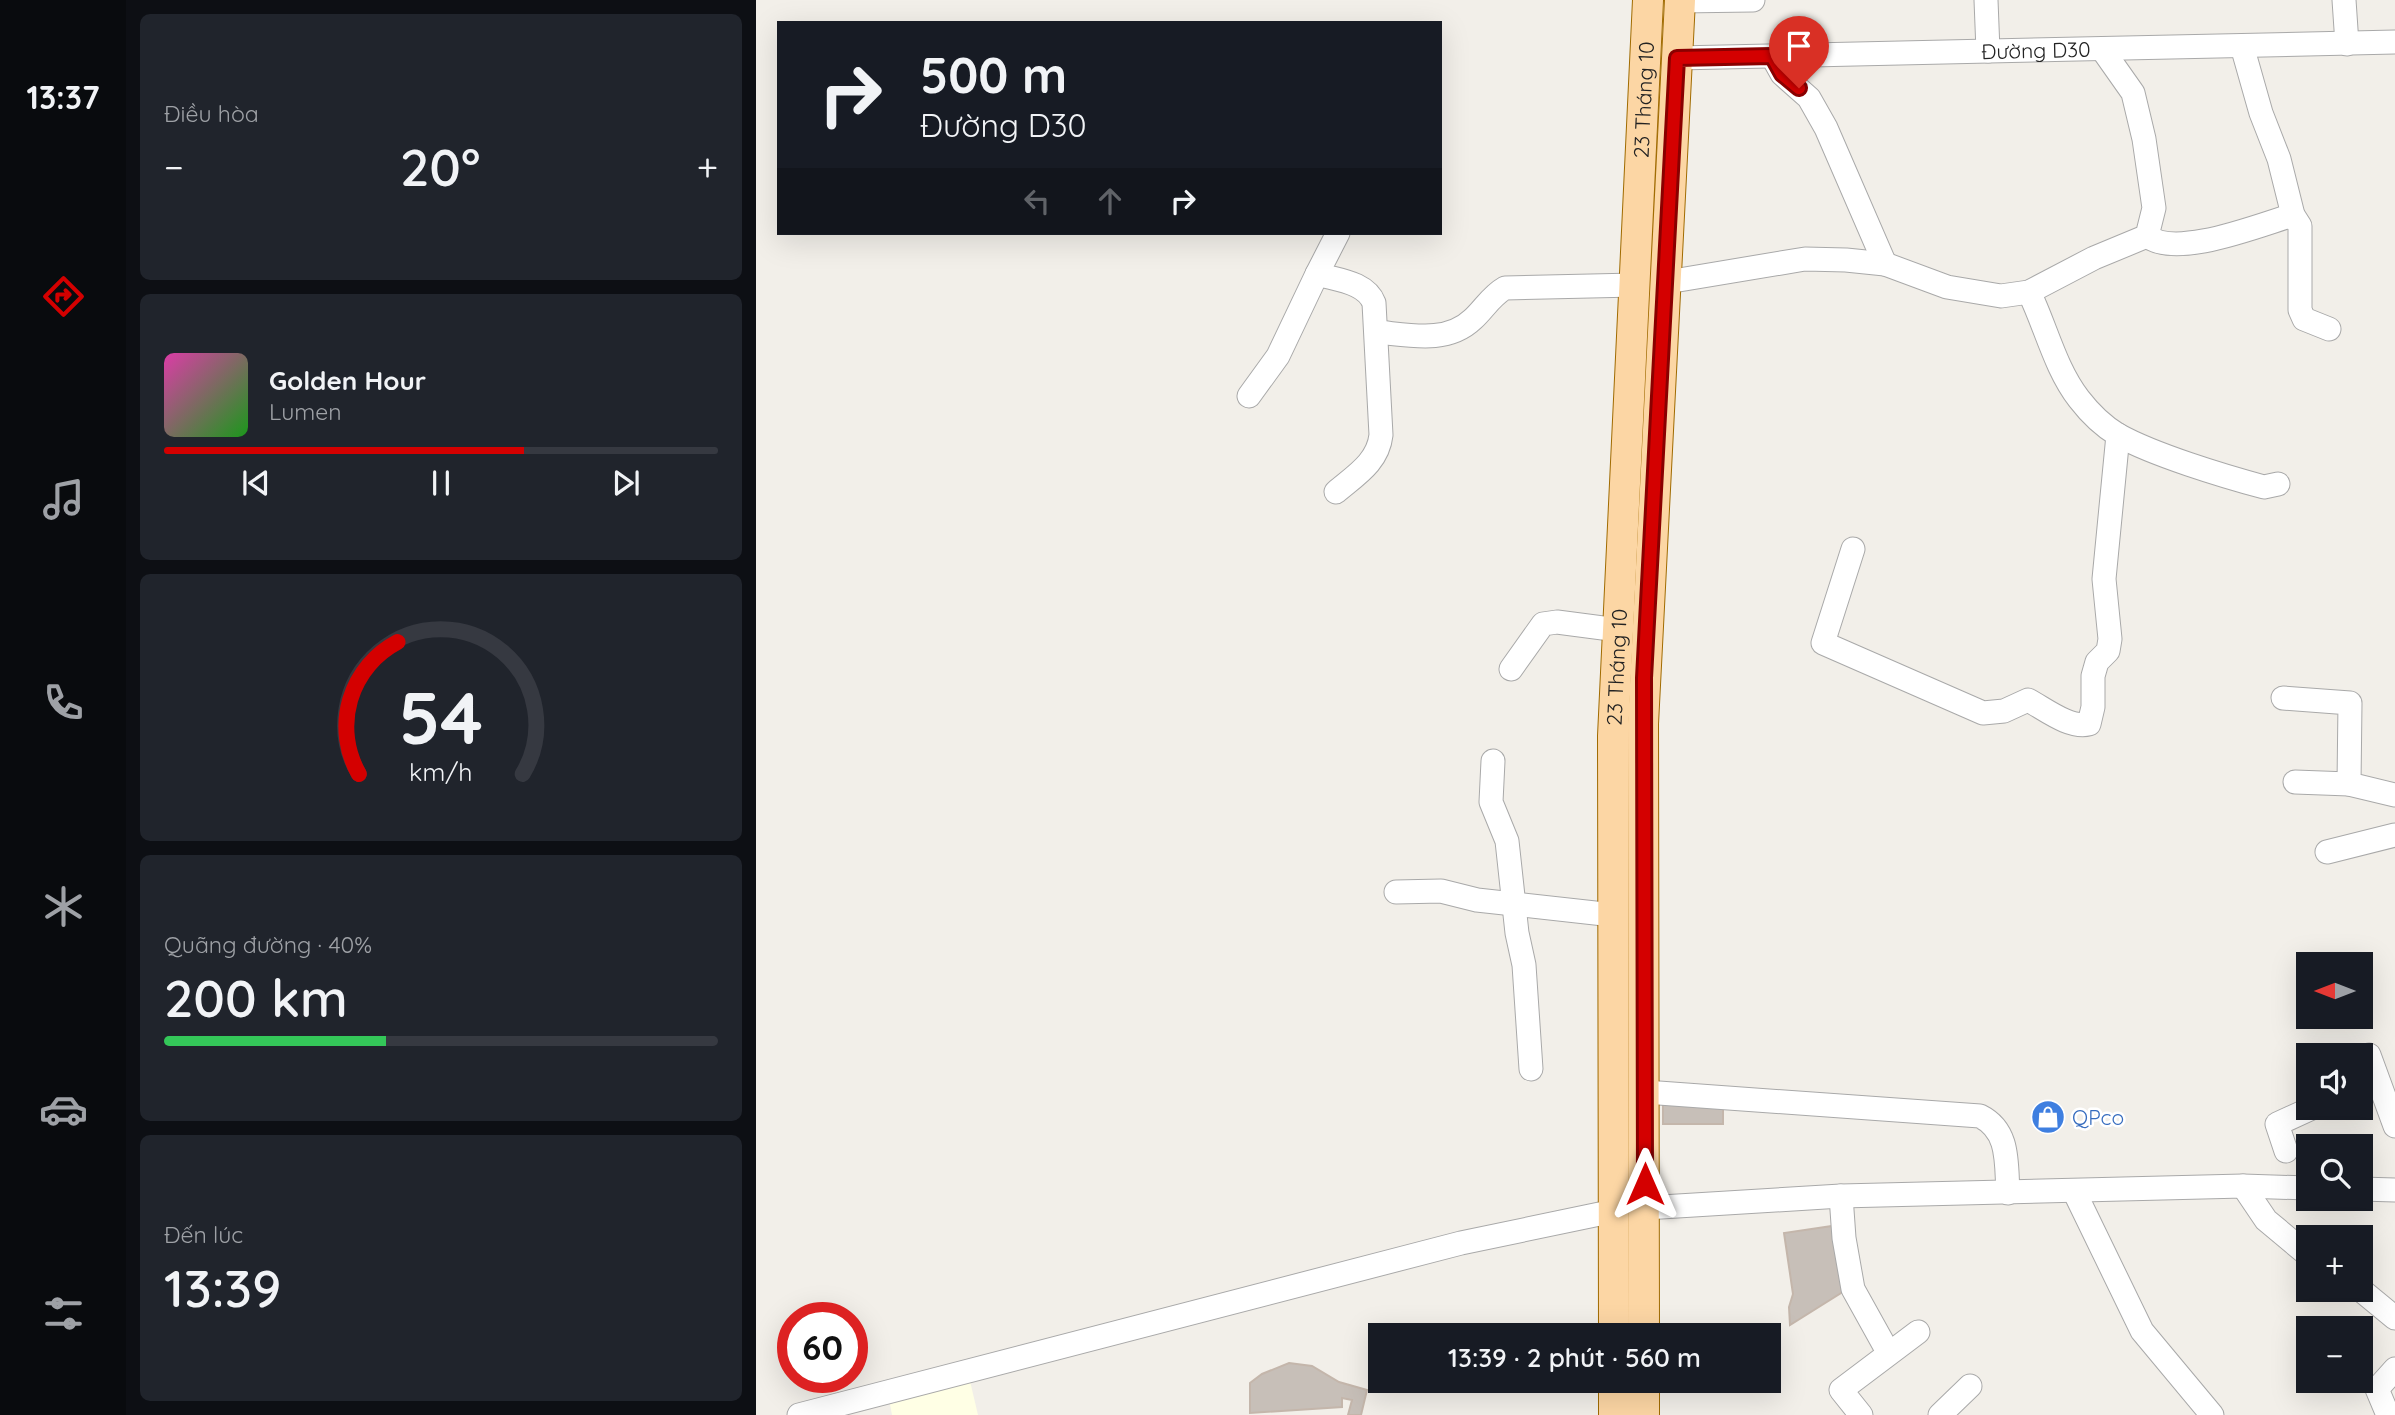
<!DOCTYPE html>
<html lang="vi">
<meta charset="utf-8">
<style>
:root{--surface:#171b24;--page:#20242c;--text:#f1f3f6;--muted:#9ea1a6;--line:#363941;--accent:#d40000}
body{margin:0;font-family:Quicksand,sans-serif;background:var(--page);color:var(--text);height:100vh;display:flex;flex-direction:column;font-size:26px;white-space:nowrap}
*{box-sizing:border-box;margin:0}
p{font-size:23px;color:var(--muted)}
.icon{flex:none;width:38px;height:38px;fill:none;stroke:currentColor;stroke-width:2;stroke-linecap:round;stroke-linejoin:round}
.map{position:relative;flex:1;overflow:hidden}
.sheet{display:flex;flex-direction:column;gap:14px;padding:14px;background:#0d0f14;width:630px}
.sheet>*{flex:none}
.hud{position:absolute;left:21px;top:21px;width:665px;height:214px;border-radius:0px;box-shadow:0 7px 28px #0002;background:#171b24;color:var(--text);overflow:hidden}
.needle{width:46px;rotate:270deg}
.tools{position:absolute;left:1540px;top:952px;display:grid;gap:14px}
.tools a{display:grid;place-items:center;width:77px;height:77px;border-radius:0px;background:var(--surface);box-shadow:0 7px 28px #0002;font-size:35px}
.speed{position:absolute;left:21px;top:1302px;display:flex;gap:14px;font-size:35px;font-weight:700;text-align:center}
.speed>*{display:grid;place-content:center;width:91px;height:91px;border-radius:50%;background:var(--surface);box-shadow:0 7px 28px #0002;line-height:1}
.speed .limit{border:10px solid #d22;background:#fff;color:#111}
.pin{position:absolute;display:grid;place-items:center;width:60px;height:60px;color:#fff;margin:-72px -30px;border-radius:50% 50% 50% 0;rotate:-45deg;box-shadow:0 0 7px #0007}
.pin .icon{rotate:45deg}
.me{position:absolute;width:77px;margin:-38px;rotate:0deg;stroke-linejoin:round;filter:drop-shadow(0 0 5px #0008)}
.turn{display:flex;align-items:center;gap:24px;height:147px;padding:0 28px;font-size:32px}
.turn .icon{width:91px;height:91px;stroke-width:2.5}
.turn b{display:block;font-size:49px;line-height:60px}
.lanes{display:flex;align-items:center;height:66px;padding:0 28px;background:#0003;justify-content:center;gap:35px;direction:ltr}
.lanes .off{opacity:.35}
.big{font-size:52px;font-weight:600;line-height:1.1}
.sheet .card{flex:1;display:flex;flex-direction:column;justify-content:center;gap:10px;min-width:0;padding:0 24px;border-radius:10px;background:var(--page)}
.sheet .dial{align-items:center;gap:0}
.dial svg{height:182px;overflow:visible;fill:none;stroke:var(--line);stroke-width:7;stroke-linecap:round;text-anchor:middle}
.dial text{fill:var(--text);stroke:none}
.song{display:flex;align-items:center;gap:21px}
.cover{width:84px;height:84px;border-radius:10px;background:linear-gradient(135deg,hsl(320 70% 55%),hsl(120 70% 35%))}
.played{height:7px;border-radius:4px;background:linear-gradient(90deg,var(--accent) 65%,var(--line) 65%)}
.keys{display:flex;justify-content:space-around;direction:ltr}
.heat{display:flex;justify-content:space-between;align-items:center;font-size:38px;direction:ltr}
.charge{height:10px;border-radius:5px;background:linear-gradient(90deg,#34c759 40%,var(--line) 0)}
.trip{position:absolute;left:612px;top:1323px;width:413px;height:70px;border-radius:0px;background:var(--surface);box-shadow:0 7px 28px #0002;font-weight:600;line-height:70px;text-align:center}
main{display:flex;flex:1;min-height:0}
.tab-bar{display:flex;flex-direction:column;width:126px;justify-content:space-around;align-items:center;background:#090b0e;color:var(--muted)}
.tab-bar .icon{width:49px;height:49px}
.tab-bar .on{color:var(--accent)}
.tab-bar b{font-size:32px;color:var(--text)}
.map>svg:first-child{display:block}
</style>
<main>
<nav class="tab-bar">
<b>13:37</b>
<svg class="icon on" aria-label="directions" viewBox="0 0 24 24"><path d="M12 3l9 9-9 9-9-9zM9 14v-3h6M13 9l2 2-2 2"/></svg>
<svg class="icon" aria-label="music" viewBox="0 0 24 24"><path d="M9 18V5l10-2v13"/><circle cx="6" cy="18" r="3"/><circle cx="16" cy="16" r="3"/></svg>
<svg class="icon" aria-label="phone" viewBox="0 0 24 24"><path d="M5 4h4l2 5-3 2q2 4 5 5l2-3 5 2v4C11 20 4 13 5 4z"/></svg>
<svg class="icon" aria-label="climate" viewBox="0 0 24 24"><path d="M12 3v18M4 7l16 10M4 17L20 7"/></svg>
<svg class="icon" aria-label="car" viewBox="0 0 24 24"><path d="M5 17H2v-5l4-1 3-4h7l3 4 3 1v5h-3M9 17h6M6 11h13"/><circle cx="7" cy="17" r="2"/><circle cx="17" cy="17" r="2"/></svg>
<svg class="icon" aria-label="filters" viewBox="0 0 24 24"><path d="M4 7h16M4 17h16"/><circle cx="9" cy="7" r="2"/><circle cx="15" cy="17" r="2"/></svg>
</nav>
<section class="sheet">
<div class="card"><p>Điều hòa</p>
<div class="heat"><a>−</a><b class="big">20°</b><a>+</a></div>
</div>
<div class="card">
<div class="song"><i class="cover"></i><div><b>Golden Hour</b><p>Lumen</p></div></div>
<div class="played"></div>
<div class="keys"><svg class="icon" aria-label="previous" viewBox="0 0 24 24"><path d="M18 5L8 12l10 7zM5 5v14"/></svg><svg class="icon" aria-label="pause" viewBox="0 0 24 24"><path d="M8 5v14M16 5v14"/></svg><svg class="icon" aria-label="next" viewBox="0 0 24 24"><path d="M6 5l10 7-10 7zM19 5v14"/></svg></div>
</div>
<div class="card dial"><svg viewBox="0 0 100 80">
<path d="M14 69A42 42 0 1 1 86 69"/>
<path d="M14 69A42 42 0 0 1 31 11" stroke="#d40000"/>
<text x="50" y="56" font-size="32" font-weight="700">54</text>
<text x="50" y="72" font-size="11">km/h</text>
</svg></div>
<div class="card"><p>Quãng đường · 40%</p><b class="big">200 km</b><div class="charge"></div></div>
<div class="card"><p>Đến lúc</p><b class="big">13:39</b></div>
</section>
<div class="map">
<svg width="1639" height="1415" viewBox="0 0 1639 1415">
<rect width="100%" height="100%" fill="#f2efe9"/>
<path fill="#ffffe5" d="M 214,1381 L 222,1415 L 136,1415 L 134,1404 Z"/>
<path fill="#c7bfb8" stroke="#c4b6ab" stroke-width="2" d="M 907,1103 L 967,1103 L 967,1124 L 907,1124 Z
M 1083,1225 L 1093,1288 L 1034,1325 L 1033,1307 L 1037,1294 L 1028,1233 Z
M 533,1363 L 556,1366 L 583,1382 L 611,1390 L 605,1415 L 592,1415 L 596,1400 L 586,1398 L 586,1407 L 494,1413 L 494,1383 L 506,1374 Z"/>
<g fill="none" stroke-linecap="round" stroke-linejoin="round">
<g stroke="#a9a9a9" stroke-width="25">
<g id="minor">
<path d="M 1230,0 L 1232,51"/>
<path d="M 1588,0 L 1591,44"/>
<path d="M 924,1 L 997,0"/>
<path d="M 1486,46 L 1505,113 L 1523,159 L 1537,215 L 1544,226 L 1544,310 L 1548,319 L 1573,329"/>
<path d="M 1016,56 L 1026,74 L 1053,98 L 1070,128 L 1129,264"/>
<path id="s1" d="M 921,58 L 1639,42"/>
<path d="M 1391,236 C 1420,259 1503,225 1537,215"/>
<path d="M 911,282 L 1049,259 L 1090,260 L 1129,264 L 1191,287 L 1245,296 L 1273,292 L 1338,258 L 1391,236 L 1398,208 L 1388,139 L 1377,93 L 1346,49"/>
<path d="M 1273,292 C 1290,327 1299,368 1323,399 C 1333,412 1347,426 1362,435 C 1398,455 1467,476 1508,487 L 1522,484"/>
<path d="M 621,332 C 654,335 691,344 717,319 C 728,309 735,296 749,288 L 879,285"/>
<path d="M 493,396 L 522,356 L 561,274"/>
<path d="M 580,492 C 600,475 622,462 625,435 L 618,303 C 610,282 581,280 561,274 L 582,233"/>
<path d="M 1097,549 L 1067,643 L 1227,713 L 1248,711 L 1272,700 C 1289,709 1314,729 1333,724 L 1337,707 L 1337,676 L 1341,662 L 1352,651 L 1354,639 L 1348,579 L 1362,435"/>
<path d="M 755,669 L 787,624 L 801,622 L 862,630"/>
<path d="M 1527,698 L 1594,703 L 1593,784 L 1639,795"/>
<path d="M 737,761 L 735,802 L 751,841 L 761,933 L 768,965 L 775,1069"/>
<path d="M 1539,782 L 1593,784"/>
<path d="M 1571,852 L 1639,835"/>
<path d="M 640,892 L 685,891 L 721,900 L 857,915"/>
<path d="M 1613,1055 L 1639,1126"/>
<path d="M 889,1092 L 1224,1116 C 1254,1131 1250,1163 1252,1193"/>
<path d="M 1530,1151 L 1521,1124 L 1556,1108"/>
<path d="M 1487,1186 L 1510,1220 L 1552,1255"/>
<path d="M 1605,1189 L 1639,1190"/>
<path d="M 1319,1193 L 1386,1331 L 1456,1415"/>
<path d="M 1085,1196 L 1088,1238 L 1097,1289 L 1132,1352"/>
<path d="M 889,1208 L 1085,1196 L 1487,1186 L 1552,1188"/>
<path d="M 1605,1290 L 1639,1318"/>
<path d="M 43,1415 L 705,1243 L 858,1211"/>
<path d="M 1105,1415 L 1085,1390 L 1162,1332"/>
<path d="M 1184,1415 L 1214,1386"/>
<path d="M 1632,1415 L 1621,1389 L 1639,1369"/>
</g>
</g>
<g stroke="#a06b00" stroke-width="32">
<g id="major">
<path id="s2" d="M 858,1335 L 857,736 L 892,0"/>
<path d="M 888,1335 L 887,724 L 924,0"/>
<path d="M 858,1381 L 858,1415"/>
<path d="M 888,1415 L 888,1381"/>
</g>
</g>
<use href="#minor" stroke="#fff" stroke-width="23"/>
<use href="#major" stroke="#fcd6a4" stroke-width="30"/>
</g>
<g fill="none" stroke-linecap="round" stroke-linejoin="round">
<g stroke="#8a0000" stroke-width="18">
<path id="route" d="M 889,1184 L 888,678 L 921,58 L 1016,56 L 1026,74 L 1043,88"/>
</g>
<use href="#route" stroke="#d40000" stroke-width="12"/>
</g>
<defs>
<g id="shop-disc" transform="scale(1.75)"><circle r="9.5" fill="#3f7fe0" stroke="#fff"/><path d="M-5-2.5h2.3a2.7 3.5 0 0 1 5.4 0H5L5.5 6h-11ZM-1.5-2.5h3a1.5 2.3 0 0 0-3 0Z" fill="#fff"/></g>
</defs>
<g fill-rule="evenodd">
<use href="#shop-disc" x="1292" y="1117"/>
</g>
<g text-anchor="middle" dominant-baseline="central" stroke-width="5" stroke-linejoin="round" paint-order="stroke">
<g font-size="21" fill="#222" stroke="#fff">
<text stroke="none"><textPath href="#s1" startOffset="359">Đường D30</textPath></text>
<text stroke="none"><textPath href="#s2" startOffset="1236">23 Tháng 10</textPath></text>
<text stroke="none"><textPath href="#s2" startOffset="668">23 Tháng 10</textPath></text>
</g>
<g font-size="21" fill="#366cbe" stroke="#fff" text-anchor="start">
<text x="1316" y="1117">QPco</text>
</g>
</g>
</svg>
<div class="tools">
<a><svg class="needle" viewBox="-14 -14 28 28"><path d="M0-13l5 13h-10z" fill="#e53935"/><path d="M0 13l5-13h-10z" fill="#9ea1a6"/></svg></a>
<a><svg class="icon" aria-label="sound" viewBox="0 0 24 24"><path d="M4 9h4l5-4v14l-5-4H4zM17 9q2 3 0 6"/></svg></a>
<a><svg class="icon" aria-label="search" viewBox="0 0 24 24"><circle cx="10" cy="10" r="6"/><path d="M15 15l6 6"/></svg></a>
<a>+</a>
<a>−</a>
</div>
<div class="speed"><div class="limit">60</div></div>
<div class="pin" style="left:1043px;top:88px;background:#d93025"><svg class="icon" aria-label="arrive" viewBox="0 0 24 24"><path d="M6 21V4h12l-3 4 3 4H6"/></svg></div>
<svg class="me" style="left:889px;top:1184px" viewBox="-20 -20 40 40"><path d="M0-17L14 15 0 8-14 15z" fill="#d40000" stroke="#fff" stroke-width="4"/></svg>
<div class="trip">13:39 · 2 phút · 560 m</div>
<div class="hud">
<div class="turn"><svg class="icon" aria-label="right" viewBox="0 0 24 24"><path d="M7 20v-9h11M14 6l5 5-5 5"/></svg><div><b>500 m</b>Đường D30</div></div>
<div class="lanes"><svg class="icon off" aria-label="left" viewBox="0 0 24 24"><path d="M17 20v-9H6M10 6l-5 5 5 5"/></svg><svg class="icon off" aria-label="ahead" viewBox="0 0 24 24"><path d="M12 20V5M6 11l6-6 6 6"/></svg><svg class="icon" aria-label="right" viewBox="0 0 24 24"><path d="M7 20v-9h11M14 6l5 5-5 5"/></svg></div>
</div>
</div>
</main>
